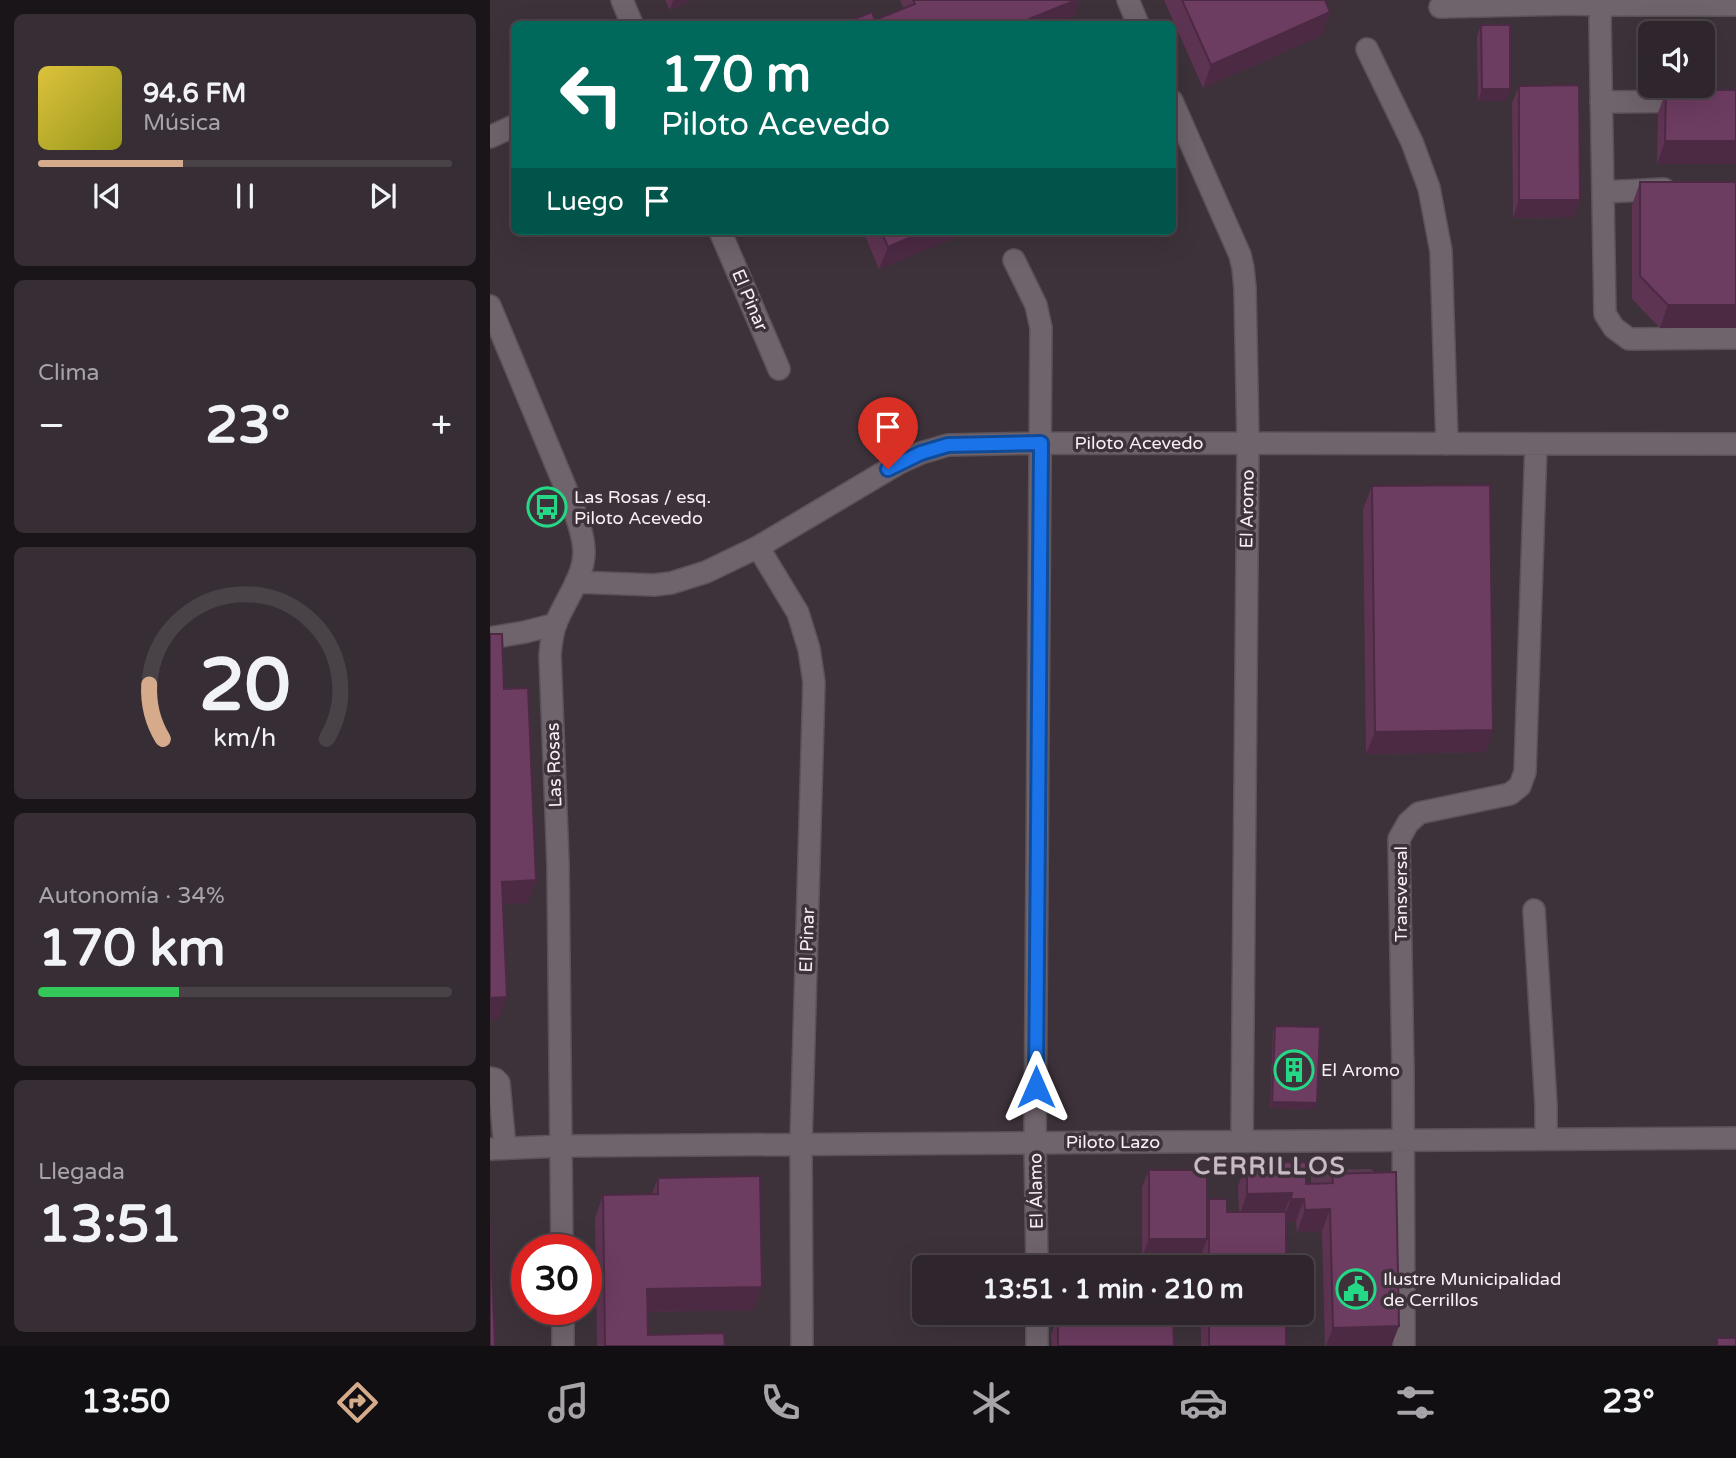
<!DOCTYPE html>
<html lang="es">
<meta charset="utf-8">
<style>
:root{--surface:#2e262c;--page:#362e34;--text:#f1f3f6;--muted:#a7a5a9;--line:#494348;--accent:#d6ab8b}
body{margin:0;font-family:"Varela Round",sans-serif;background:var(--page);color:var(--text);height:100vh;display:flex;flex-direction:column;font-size:26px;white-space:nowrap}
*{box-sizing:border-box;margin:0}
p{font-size:23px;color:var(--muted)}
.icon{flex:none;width:38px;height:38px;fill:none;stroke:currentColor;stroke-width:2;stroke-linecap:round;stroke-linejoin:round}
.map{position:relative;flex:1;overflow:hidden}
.sheet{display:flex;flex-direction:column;gap:14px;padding:14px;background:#191518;width:490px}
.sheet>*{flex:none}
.banner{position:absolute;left:21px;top:21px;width:665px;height:214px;border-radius:10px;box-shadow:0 7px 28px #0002,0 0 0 2px var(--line);background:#00695c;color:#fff;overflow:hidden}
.tools{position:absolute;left:1148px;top:21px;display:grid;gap:14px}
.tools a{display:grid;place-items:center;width:77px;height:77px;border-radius:10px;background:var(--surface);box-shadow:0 7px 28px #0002,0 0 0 2px var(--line);font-size:35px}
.speed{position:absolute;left:21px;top:1234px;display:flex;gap:14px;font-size:35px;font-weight:700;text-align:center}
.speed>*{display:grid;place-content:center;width:91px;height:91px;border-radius:50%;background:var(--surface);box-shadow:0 7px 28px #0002,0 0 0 2px var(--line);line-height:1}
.speed .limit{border:10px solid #d22;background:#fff;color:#111}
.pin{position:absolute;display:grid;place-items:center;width:60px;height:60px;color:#fff;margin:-72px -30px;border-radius:50% 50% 50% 0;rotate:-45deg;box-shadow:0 0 7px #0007}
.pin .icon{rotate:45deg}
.me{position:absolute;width:77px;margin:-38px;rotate:0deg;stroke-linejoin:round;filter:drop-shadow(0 0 5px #0008)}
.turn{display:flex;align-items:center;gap:24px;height:147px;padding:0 35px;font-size:32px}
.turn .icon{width:91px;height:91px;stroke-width:2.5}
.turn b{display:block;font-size:49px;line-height:60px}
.then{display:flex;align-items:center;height:66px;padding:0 35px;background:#0003;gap:14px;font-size:26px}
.big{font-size:52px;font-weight:800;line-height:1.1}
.sheet .tile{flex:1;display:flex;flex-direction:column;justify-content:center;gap:10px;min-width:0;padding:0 24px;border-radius:10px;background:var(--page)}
.sheet .dial{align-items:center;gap:0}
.dial svg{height:182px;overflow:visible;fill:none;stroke:var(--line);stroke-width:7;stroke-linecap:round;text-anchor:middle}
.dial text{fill:var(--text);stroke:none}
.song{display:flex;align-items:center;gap:21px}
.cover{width:84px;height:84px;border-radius:10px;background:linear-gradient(135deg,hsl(50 70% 55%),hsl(60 70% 35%))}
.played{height:7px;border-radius:4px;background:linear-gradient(90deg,var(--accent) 35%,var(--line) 35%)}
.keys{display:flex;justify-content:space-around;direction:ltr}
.heat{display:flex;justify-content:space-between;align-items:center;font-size:38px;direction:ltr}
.charge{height:10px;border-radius:5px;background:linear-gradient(90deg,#34c759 34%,var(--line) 0)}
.trip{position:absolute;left:422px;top:1255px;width:402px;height:70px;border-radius:10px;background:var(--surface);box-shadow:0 7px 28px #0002,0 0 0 2px var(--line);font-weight:800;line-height:70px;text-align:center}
.tabs{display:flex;height:112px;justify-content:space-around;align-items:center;background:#120f12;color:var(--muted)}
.tabs .icon{width:49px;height:49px}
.tabs .current{color:var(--accent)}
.tabs b{font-size:32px;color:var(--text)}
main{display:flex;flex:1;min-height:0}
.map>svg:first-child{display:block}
</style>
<main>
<section class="sheet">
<div class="tile">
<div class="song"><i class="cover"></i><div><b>94.6 FM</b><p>Música</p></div></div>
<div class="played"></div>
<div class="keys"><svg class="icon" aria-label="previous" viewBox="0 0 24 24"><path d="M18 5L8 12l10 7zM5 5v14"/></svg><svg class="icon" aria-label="pause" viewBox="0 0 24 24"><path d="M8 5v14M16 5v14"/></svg><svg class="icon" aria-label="next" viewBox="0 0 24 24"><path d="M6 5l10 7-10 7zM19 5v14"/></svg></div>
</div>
<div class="tile"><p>Clima</p>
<div class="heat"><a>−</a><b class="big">23°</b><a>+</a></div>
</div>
<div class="tile dial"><svg viewBox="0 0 100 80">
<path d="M14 69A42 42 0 1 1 86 69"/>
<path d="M14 69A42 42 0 0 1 8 45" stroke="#d6ab8b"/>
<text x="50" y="56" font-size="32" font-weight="700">20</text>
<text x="50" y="72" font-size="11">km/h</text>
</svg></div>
<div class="tile"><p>Autonomía · 34%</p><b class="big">170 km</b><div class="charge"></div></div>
<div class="tile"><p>Llegada</p><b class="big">13:51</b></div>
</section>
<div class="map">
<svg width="1246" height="1346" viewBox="0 0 1246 1346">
<rect width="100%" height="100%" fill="#3d323a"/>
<path fill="#5a3a52" d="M 881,1169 L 887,1174 L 821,1188 L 821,1170 Z"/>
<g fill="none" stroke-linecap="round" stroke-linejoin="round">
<g stroke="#5b5258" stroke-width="24">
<path id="minor" d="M 132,0 L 142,24
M 638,0 L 648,24
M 1111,5 L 1246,5
M 950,7 L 1082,4 L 1111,5 L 1110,20 L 1115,314 L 1124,328 L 1139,339 L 1246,338
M 877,49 L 922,142 L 939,188 L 951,251 L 957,444
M 682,101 L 750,255 L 753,268 L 755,288 L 758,443 L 752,1141
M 1111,102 L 1246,101
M 0,137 L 24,126
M 1113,192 L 1174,189
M 230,231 L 289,369
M 524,260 L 546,305 L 551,328 L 545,1143 L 547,1267
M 0,306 L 79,496 C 85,514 93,531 94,550 C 95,576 75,600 66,623 C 62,633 61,644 60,655 L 68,863 L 72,1250
M 268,547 L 308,613 L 319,649 L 324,682 L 311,1144 L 312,1346
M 86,582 L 164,585 L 181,583 L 216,572 L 268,547 L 411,462 L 431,453 L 458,445 L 551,443 L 1246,444
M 0,638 L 35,632 L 66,624
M 1044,910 L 1056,1105 L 1056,1139
M 0,1078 L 5,1079 L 9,1083 L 15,1148
M 0,1149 L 71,1146 L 1246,1138
M 73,1309 L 73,1346
M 547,1312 L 547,1346
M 914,1346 L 913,1071 L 909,839 L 918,823 L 929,813 L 1020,794 L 1030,786 L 1035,772 L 1046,444"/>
</g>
<use href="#minor" stroke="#6f636c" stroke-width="21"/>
</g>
<path fill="#5e3453" d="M 175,0 L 201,0 L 180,10 Z
M 410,0 L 589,0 L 584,16 L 563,24 L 356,24 L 357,22 L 385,20 L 414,9 Z
M 674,0 L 835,0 L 832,35 L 713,88 Z
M 991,25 L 1016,101 L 988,101 L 987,37 Z
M 1029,86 L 1090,200 L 1084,217 L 1023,218 L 1022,103 Z
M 1176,90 L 1246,90 L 1246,164 L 1167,164 L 1168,113 Z
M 1150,182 L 1246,182 L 1170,328 L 1142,299 L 1142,205 Z
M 373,231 L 481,231 L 389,269 Z
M 882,486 L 1003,730 L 995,752 L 876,754 L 873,509 Z
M 785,1026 L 825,1109 L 780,1108 L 783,1031 Z
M 757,1163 L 816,1184 L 839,1183 L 842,1174 L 909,1326 L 901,1346 L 835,1346 L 832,1231 L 807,1232 L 806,1221 L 796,1222 L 796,1267 L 711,1267 L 711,1256 L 652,1257 L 652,1187 L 659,1170 L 717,1203 L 719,1199 L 737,1212 L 749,1212 L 748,1186 Z
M 168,1178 L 272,1287 L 263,1310 L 157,1312 L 158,1335 L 235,1346 L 107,1346 L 105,1218 L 113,1195 L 162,1194 Z
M 711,1312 L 796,1312 L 796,1346 L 711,1346 Z
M 568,1317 L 684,1346 L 562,1346 L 561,1335 Z"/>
<path fill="#4c2a44" d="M 183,0 L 201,0 L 180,10 Z
M 586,0 L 589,0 L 584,16 L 563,24 L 527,24 Z
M 840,12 L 832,35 L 713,88 L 721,65 Z
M 992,89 L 1020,89 L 1016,101 L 988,101 Z
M 1175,141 L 1246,141 L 1246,164 L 1167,164 Z
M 1029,200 L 1090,200 L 1084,217 L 1023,218 Z
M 435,231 L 481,231 L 389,269 L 398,247 Z
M 1178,305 L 1246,305 L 1246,328 L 1170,328 Z
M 1003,730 L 995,752 L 876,754 L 885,732 Z
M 46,880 L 38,903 L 4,905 L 12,882 Z
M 17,997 L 9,1019 L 0,1020 L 0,998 Z
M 782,1102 L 827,1103 L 825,1109 L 780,1108 Z
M 802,1193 L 793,1216 L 749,1217 L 757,1194 Z
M 801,1199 L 814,1199 L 806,1221 L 793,1222 Z
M 840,1209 L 832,1231 L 807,1232 L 815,1210 Z
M 659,1239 L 717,1239 L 711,1256 L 652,1257 Z
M 272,1287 L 263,1310 L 149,1312 L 157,1289 Z
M 909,1326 L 901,1346 L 836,1346 L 843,1328 Z"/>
<path fill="#6d3c61" stroke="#4c2a44" stroke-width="2" d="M 423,0 L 586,0 L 527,24 L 358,24 L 357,22 L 382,12 L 385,20 L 425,4 Z
M 692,0 L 835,0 L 840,12 L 721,65 Z
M 991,25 L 1020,25 L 1020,89 L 992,89 Z
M 1089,85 L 1090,200 L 1029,200 L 1029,86 Z
M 1176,90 L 1246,90 L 1246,141 L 1175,141 Z
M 1150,182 L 1246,182 L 1246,305 L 1178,305 L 1150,276 Z
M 391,231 L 435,231 L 398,247 Z
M 1000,485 L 1003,730 L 885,732 L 882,486 Z
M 0,634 L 12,634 L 14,689 L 38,688 L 46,880 L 12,882 L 17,997 L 0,998 Z
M 785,1026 L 830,1027 L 827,1103 L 782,1102 Z
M 816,1162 L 816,1184 L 843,1183 L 842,1174 L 906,1172 L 909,1326 L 843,1328 L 840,1209 L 815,1210 L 814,1199 L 801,1199 L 802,1193 L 757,1194 L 757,1163 Z
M 659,1170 L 717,1170 L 717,1239 L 659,1239 Z
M 270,1176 L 272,1287 L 157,1289 L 158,1335 L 234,1333 L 235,1346 L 115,1346 L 113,1195 L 168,1194 L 168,1178 Z
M 719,1199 L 737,1199 L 737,1212 L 796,1212 L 796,1267 L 719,1267 Z
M 0,1221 L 5,1346 L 0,1346 Z
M 719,1312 L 796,1312 L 796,1346 L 719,1346 Z
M 683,1314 L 684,1346 L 568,1346 L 568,1317 Z
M 1227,1338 L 1246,1338 L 1246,1346 L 1227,1346 Z"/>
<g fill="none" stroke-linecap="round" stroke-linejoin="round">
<g stroke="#114b97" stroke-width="18">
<path id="route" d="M 398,469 L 431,453 L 458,445 L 551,443 L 546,1087"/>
</g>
<use href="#route" stroke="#1a73e8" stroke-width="12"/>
</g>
<defs>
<g id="bus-ring" transform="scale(2.0125)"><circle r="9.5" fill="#3d323a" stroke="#24d886" stroke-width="1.5"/><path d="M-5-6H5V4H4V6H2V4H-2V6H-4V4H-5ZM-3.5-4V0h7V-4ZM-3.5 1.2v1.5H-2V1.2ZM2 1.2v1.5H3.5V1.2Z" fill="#24d886"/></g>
<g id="building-ring" transform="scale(2.0125)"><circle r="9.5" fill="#3d323a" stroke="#24d886" stroke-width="1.5"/><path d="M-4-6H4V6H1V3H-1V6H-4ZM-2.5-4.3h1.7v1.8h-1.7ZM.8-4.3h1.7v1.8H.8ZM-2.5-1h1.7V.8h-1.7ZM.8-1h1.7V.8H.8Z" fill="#24d886"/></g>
<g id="civic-ring" transform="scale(2.0125)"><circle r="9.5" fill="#3d323a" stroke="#24d886" stroke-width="1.5"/><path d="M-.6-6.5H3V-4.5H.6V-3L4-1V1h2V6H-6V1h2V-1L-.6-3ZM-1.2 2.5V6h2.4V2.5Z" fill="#24d886"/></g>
</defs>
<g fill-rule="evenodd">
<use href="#bus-ring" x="57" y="507"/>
<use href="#building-ring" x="804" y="1070"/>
<use href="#civic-ring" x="866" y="1289"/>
</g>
<g text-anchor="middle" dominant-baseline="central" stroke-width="7" stroke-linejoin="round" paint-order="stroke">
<g font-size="18" fill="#f7f0f5" stroke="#3d323a">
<text transform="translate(260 300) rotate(67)">El Pinar</text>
<text x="649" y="443">Piloto Acevedo</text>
<text transform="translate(757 509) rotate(-89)">El Aromo</text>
<text transform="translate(64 765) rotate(-92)">Las Rosas</text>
<text transform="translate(911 894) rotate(-90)">Transversal</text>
<text transform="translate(317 940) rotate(-88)">El Pinar</text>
<text x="623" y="1142">Piloto Lazo</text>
<text transform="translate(546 1191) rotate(-91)">El Álamo</text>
</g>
<g font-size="18" fill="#f7f0f5" stroke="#3d323a" text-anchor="start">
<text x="84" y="497">Las Rosas / esq.<tspan x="84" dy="21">Piloto Acevedo</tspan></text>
<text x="831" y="1070">El Aromo</text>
<text x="893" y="1279">Ilustre Municipalidad<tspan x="893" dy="21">de Cerrillos</tspan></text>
</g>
<g font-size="24" font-weight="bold" letter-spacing="2" fill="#c9bbc5" stroke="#3d323a">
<text x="780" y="1166">CERRILLOS</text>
</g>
</g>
</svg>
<div class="tools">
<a><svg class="icon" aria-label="sound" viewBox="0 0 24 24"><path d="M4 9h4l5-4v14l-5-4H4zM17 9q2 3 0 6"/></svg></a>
</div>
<div class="speed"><div class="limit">30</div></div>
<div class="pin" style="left:398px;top:469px;background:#d93025"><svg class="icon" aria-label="arrive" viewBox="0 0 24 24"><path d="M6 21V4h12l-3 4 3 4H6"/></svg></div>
<svg class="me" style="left:546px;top:1087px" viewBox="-20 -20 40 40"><path d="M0-17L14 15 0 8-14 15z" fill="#1a73e8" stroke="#fff" stroke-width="4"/></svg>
<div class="trip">13:51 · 1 min · 210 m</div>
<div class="banner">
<div class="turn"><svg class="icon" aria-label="left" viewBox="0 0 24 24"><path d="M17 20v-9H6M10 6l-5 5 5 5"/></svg><div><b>170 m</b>Piloto Acevedo</div></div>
<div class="then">Luego<svg class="icon" aria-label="arrive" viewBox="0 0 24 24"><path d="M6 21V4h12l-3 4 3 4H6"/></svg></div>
</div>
</div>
</main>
<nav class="tabs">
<b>13:50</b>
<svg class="icon current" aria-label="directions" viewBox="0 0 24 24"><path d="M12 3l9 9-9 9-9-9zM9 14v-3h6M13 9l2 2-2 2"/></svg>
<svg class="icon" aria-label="music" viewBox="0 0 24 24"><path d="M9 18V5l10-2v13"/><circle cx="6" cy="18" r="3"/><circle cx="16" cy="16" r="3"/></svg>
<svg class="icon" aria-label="phone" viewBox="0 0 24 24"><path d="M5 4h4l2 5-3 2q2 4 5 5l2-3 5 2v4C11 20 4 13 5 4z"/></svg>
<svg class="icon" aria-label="climate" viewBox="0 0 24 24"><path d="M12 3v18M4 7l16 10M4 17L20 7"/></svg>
<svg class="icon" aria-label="car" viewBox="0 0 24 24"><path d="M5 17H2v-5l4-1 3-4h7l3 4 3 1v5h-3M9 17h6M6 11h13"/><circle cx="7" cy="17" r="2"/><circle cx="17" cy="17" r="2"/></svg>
<svg class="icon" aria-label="filters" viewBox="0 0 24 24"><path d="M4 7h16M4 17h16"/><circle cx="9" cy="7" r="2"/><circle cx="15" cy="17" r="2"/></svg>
<b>23°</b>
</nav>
